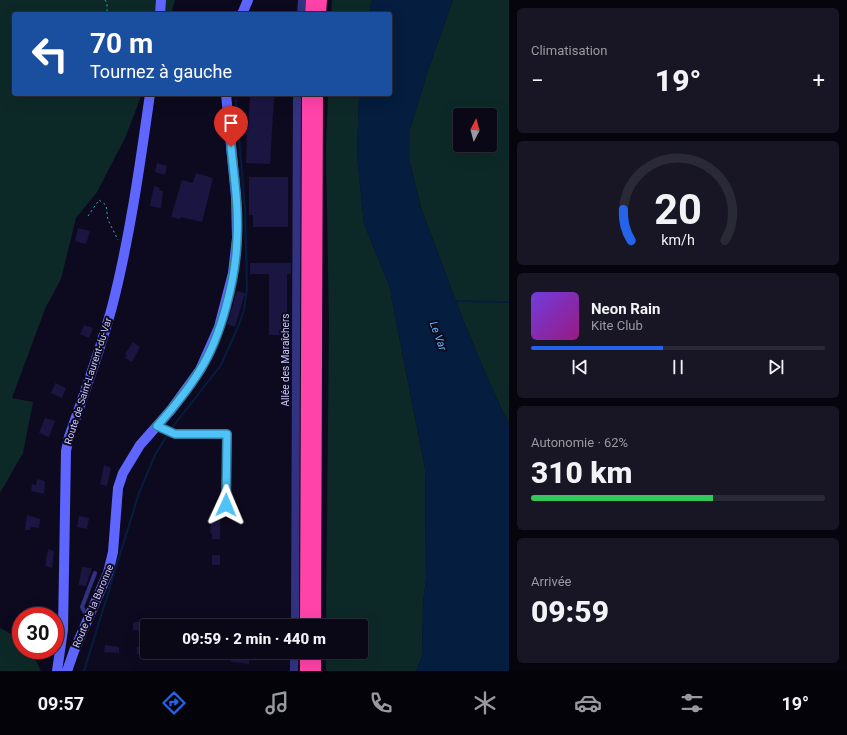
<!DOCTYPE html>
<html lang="fr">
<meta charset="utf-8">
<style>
:root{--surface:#0a0817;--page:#181624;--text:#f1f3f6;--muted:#999aa1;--line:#2a2936;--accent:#2563eb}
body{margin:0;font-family:Roboto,sans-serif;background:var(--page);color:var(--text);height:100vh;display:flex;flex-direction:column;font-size:15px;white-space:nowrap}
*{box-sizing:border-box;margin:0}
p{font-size:13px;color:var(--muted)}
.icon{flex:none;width:22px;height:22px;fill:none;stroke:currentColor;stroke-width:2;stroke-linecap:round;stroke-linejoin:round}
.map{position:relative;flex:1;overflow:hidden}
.drawer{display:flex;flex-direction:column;gap:8px;padding:8px;background:#06040d;width:338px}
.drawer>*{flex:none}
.guide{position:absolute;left:12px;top:12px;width:380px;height:84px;border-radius:4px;box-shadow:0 4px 16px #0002,0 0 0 1px var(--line);background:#1a4fa0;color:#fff;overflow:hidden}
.needle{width:26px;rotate:6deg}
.controls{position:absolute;left:453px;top:108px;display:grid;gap:8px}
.controls a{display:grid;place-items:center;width:44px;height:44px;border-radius:4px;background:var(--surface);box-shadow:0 4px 16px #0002,0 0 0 1px var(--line);font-size:20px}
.speed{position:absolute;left:12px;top:607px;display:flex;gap:8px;font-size:20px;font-weight:700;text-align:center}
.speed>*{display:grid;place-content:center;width:52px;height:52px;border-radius:50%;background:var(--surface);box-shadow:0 4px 16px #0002,0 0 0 1px var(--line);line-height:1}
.speed .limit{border:6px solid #d22;background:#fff;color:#111}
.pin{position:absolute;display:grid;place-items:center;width:34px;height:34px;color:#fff;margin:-41px -17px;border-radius:50% 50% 50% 0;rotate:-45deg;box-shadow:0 0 4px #0007}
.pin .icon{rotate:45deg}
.me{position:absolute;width:44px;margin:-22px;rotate:1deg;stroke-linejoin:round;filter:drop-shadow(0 0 3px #0008)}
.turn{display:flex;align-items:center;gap:14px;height:84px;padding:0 12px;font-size:18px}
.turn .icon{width:52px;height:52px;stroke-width:2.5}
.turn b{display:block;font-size:28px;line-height:34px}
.big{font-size:30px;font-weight:800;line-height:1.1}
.drawer .card{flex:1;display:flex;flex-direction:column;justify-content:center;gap:6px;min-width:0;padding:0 14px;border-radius:6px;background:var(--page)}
.drawer .dial{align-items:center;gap:0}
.dial svg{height:104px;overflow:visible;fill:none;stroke:var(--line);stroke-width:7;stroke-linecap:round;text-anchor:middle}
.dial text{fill:var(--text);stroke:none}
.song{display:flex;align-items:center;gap:12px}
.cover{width:48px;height:48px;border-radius:6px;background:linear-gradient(135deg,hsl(260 70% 55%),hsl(310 70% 35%))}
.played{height:4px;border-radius:2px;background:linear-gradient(90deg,var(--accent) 45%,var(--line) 45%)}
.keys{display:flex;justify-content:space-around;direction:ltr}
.heat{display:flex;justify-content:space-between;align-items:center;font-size:22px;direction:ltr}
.charge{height:6px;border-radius:3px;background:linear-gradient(90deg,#34c759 62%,var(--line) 0)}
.trip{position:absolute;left:140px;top:619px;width:228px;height:40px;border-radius:4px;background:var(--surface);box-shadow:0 4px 16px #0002,0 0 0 1px var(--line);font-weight:800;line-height:40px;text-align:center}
.tabs{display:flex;height:64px;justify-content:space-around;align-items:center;background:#040309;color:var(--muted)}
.tabs .icon{width:28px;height:28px}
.tabs .on{color:var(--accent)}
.tabs b{font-size:18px;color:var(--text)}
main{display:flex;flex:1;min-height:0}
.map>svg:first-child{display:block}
</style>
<main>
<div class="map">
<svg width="509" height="671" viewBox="0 0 509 671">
<rect width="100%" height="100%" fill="#0d0a1f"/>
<path fill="#0d2927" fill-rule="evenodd" d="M 0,0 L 175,0 L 171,14 L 14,14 L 14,94 L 142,94 L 125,138 L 97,192 L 76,218 L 61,279 L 45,309 L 12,398 L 33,402 L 23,453 L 0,493 Z
M 332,0 L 372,0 L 369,14 L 331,14 Z
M 453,0 L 509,0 L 509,424 L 489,382 L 460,312 L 421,208 L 410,163 L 410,130 L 428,70 ZM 460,115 L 490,115 L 490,145 L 460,145 Z
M 328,94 L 359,94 L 357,155 L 364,224 L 389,285 L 425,468 L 426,580 L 423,603 L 422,657 L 416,671 L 326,671 L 326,652 L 361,652 L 361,626 L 326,626 L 329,322 L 326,149 Z
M 0,628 L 21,639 L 21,650 L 31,650 L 41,671 L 0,671 Z"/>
<path fill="#051d3e" d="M 372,0 L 453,0 L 428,70 L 410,130 L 410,163 L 421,208 L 460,312 L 489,382 L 509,424 L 509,671 L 416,671 L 422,657 L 423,603 L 426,580 L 425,468 L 389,285 L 364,224 L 357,155 L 359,94 L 390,94 L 390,14 L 369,14 Z"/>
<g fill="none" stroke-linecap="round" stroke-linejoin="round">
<path stroke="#051d3e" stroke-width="2" d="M 454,301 L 509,302
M 171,429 L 221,365 L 238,327 L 244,310 L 247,288 L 245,209 L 236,100
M 84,671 L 139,493 L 155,455 L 166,437"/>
</g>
<path fill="#1b1541" d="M 250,96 L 274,97 L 270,164 L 246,163 L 247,135 L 241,134 L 242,128 L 248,129 Z
M 157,163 L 167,166 L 165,175 L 155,172 Z
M 196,173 L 213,178 L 202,222 L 181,217 L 180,219 L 171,217 L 182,180 L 193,183 Z
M 249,177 L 288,177 L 288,227 L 253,227 L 253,215 L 249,215 Z
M 154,186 L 160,188 L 159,191 L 163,191 L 161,208 L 150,206 Z
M 78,228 L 90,231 L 86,244 L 75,241 Z
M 250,263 L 291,263 L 291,274 L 287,274 L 287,335 L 269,335 L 269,274 L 250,274 Z
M 237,291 L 245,293 L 235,327 L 227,324 Z
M 84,325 L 93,328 L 89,338 L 80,334 Z
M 133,342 L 140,347 L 132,362 L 125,358 L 127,356 L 125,354 Z
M 55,383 L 66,388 L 62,398 L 51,393 Z
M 45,418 L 55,421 L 49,437 L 39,433 Z
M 104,465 L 111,468 L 107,486 L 100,484 Z
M 37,479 L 45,481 L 44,494 L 31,491 L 32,484 L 36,485 Z
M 212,514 L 220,514 L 220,539 L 212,539 L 212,533 L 210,533 Z
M 27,515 L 40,519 L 39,528 L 31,527 L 30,530 L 25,530 Z
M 79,516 L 89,518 L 87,529 L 77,527 Z
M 48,549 L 54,551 L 52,568 L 45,566 Z
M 212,555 L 220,555 L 220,565 L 212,565 Z
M 82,567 L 92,568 L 86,586 L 79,585 L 79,582 Z
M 133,622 L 147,622 L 147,631 L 133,630 Z
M 105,645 L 119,647 L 119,653 L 104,652 Z
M 137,647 L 147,647 L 148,658 L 143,658 L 143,655 L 137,654 Z
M 231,652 L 249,654 L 249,664 L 231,662 Z"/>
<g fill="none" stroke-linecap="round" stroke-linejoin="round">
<path stroke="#23b8a6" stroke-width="1" stroke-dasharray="2 3" stroke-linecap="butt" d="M 105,0 L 107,3 L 107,14
M 88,216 L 99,200 L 106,205 L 108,220 L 118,240"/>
<path stroke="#313382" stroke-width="4" d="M 89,616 L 85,613 L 82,607 L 95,573"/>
<path stroke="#313382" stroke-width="8" d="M 301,14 L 302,0
M 157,426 L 175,434 L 227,434 L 226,505
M 295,626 L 297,94
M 294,671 L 294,652"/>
<path stroke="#5f66ff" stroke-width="10" d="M 160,14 L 161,0
M 242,14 L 248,0
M 57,671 L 63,630 L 66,451 L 69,437 C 84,394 100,351 112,307 C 130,237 140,165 150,94
M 67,671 L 74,651 L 108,573 L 113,552 L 118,488 L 123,473 L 140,445 L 171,410 L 200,370 L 219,327 L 233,273 L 237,238 L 236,197 L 226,94"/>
<path stroke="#ff43a9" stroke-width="12" d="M 311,14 L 312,0
M 320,14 L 321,0
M 306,626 L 308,94
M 315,626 L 317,94
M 306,671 L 306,652
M 315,671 L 315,652"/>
</g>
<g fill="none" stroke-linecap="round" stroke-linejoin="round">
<g stroke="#337fa1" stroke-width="10">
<path id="route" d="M 226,505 L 227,434 L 175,434 L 157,426 C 173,408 188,390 200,370 C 221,337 236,278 237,239 C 239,208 234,177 231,147"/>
</g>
<use href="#route" stroke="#4fc3f7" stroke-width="7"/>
</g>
<g text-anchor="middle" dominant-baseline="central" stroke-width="4" stroke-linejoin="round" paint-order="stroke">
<g font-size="10" fill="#cbc8ff" stroke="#0d0a1f">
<text transform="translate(285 360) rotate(-90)">Allée des Maraîchers</text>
<text transform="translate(88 381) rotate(-72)">Route de Saint-Laurent-du-Var</text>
<text transform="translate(93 606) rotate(-67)">Route de la Baronne</text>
</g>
<g font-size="11" font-style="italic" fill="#56bcff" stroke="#0d0a1f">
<text transform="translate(438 336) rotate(70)">Le Var</text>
</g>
</g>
</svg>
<div class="controls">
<a><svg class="needle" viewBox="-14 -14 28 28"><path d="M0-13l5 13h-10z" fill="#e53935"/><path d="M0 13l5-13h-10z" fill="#999aa1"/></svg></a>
</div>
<div class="speed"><div class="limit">30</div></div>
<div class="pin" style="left:231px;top:147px;background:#d93025"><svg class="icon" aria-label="arrive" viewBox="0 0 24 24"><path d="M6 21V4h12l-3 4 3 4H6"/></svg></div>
<svg class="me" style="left:226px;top:505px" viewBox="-20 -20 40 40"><path d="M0-17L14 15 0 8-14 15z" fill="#4fc3f7" stroke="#fff" stroke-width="4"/></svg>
<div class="trip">09:59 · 2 min · 440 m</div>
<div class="guide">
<div class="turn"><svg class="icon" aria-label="left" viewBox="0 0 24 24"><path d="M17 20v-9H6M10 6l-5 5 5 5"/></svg><div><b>70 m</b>Tournez à gauche</div></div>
</div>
</div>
<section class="drawer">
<div class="card"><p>Climatisation</p>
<div class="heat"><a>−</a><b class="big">19°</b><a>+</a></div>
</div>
<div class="card dial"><svg viewBox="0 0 100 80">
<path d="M14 69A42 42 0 1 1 86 69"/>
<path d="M14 69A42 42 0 0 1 8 45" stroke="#2563eb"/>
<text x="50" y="56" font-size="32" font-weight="700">20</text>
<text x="50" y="72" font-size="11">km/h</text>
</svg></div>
<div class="card">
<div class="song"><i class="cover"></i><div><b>Neon Rain</b><p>Kite Club</p></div></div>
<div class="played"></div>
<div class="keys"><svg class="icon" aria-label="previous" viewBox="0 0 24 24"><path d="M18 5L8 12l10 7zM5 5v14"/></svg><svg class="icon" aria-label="pause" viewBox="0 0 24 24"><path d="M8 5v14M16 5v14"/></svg><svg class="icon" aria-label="next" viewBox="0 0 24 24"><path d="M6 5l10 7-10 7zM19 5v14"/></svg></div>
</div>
<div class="card"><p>Autonomie · 62%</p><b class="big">310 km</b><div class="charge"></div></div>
<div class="card"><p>Arrivée</p><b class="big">09:59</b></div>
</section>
</main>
<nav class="tabs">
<b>09:57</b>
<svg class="icon on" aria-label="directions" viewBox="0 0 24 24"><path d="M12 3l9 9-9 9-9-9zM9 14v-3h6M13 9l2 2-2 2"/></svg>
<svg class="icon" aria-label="music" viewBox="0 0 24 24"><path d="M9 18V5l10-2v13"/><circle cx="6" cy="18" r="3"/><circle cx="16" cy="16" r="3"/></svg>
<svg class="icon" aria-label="phone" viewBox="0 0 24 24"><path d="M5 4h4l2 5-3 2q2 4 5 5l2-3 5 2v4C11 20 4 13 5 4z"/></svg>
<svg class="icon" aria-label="climate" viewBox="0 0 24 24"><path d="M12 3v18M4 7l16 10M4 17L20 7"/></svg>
<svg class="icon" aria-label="car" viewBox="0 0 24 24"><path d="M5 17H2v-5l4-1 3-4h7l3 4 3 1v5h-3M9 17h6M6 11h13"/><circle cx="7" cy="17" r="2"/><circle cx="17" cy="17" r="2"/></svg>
<svg class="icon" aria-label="filters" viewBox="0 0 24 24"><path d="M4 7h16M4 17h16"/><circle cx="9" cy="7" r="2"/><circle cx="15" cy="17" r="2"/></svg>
<b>19°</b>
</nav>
